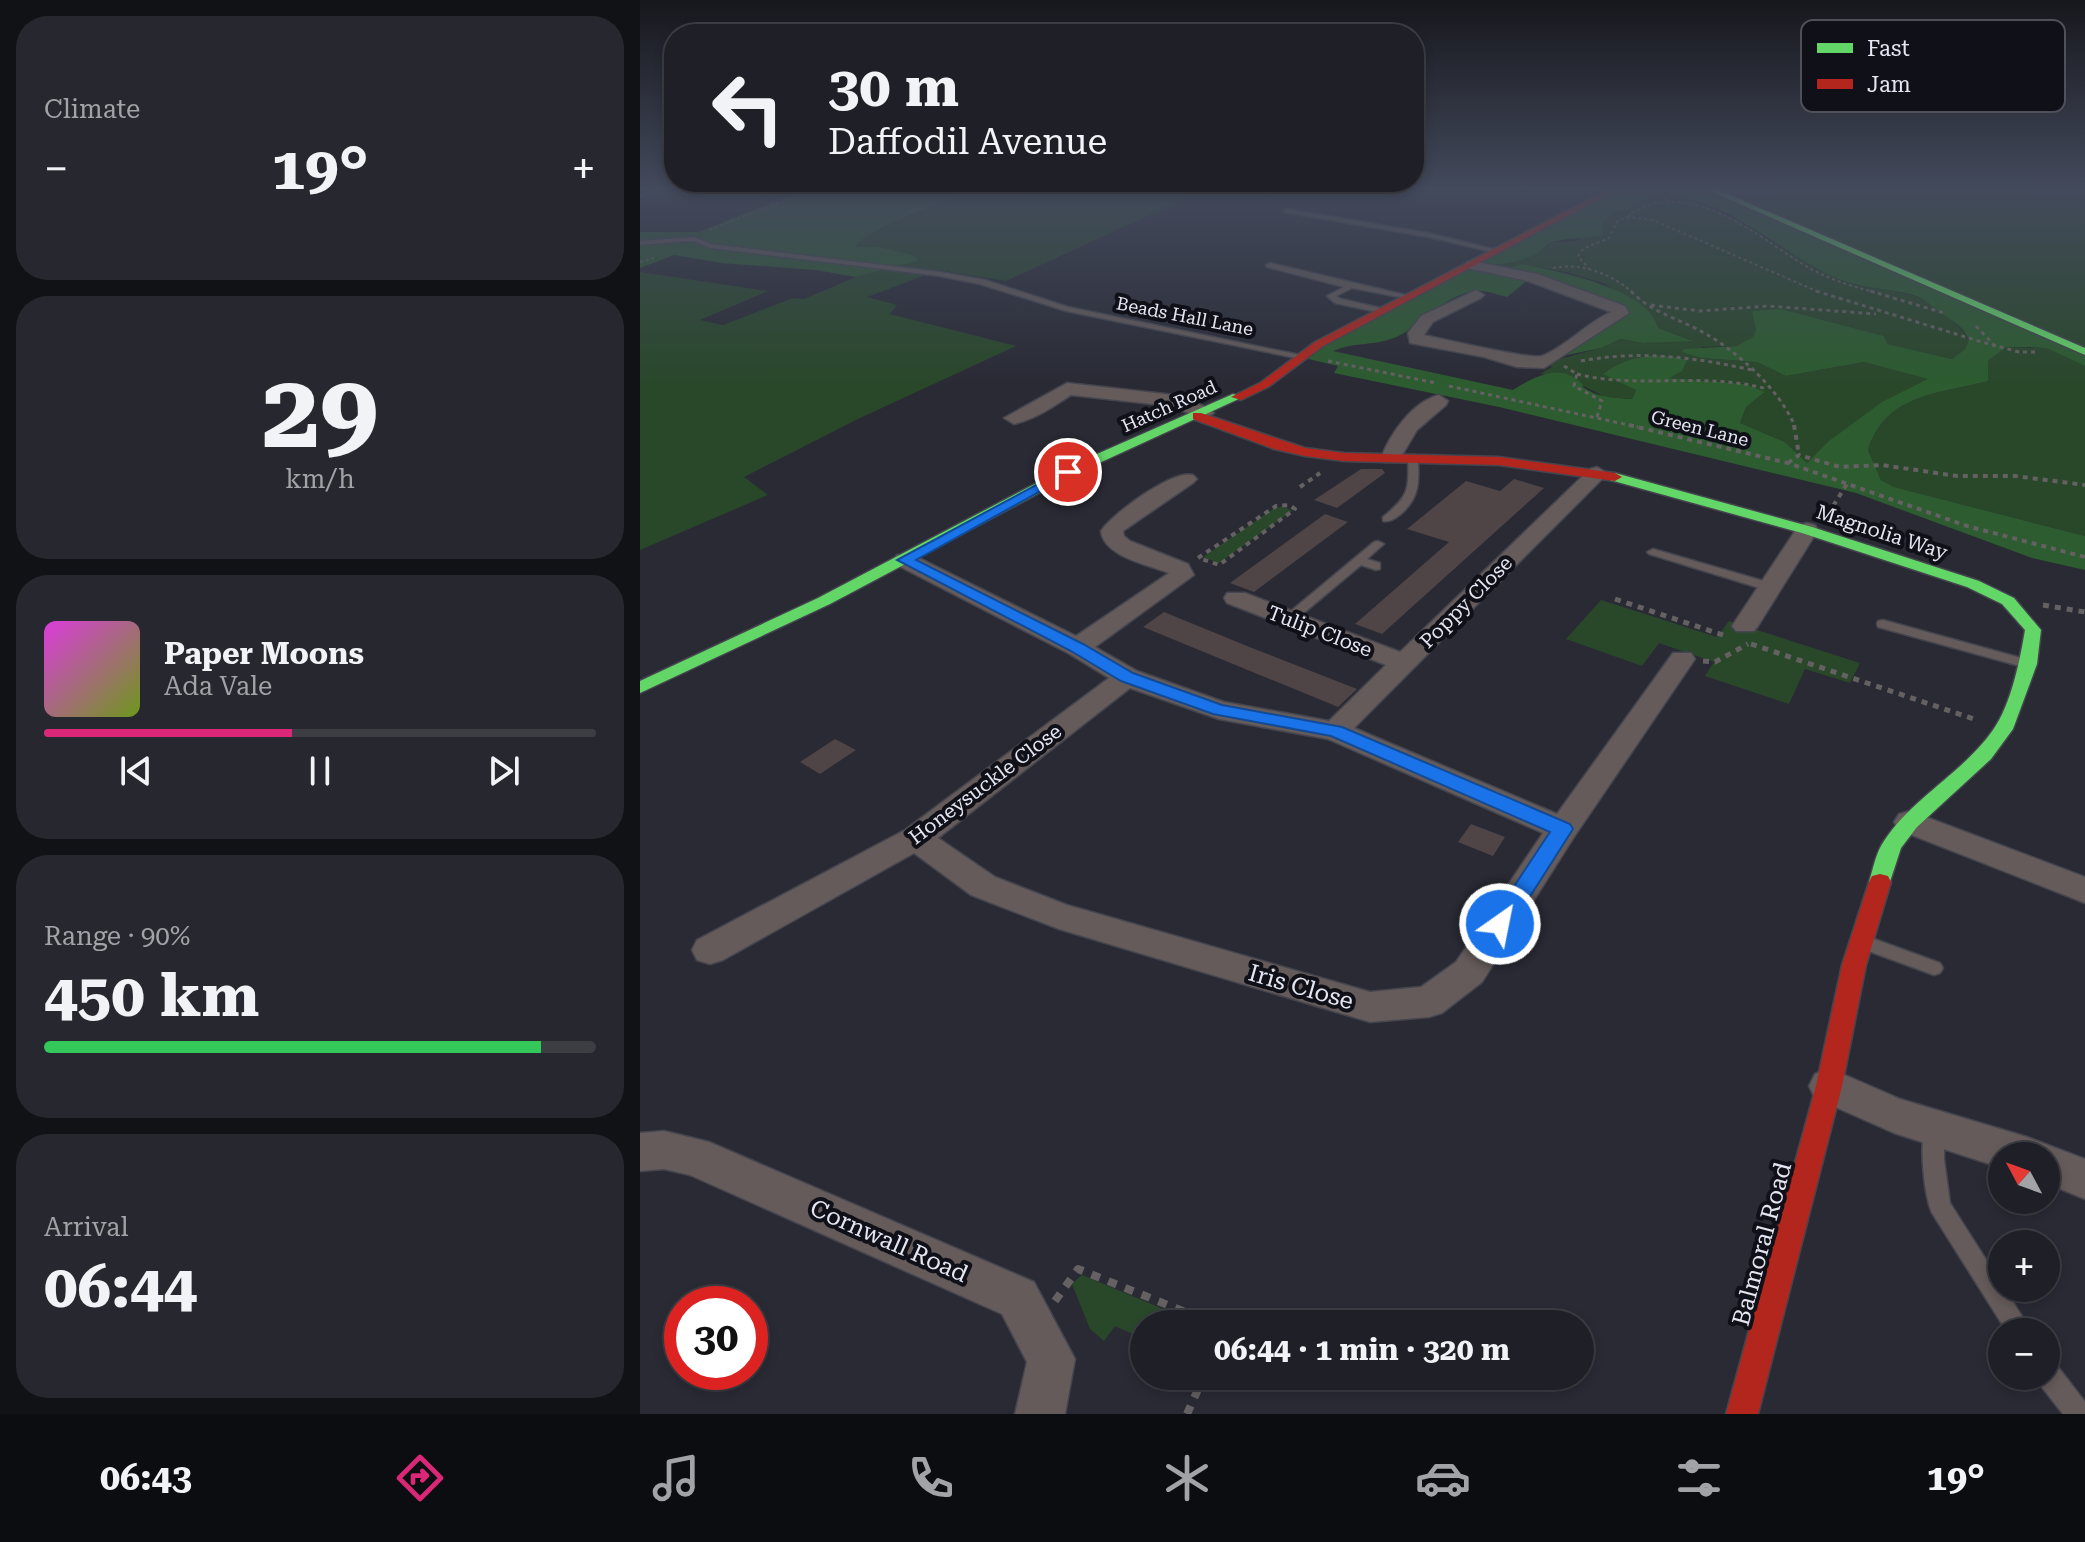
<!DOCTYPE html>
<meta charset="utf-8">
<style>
:root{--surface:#1f2027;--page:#27282f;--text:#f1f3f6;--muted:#a1a3a7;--line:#3c3e44;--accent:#db2777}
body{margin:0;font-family:"Roboto Serif",serif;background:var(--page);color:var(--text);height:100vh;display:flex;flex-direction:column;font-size:30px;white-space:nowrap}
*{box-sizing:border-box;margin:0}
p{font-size:26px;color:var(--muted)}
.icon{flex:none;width:44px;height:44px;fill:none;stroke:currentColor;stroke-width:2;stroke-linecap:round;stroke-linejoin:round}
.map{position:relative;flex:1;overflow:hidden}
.sheet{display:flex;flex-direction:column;gap:16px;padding:16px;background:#111215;width:640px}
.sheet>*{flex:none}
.banner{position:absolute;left:24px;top:24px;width:760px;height:168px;border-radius:32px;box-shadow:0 4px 12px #0003,0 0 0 2px var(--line);background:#1f2027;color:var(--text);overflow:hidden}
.needle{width:52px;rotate:311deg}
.controls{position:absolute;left:1348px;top:1142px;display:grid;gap:16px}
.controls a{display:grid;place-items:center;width:72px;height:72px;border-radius:50%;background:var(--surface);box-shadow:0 4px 12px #0003,0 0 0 2px var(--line);font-size:40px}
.speed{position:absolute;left:24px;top:1286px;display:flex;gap:16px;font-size:40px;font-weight:700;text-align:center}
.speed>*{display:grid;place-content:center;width:104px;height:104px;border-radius:50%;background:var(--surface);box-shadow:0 4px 12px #0003,0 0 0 2px var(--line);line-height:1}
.speed .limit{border:12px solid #d22;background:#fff;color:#111}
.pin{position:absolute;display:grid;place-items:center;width:68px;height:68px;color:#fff;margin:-34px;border:4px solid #fff;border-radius:50%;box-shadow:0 2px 8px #0007}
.me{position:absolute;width:88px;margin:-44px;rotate:33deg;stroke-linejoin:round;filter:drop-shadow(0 0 6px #0008)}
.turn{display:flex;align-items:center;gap:28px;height:168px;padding:0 32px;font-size:36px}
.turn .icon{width:104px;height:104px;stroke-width:2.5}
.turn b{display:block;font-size:56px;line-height:68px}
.big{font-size:60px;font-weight:700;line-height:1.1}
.sheet .card{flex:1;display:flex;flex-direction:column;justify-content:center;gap:12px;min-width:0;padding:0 28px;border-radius:32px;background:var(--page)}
.sheet .dial{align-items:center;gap:0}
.dial b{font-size:104px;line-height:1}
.song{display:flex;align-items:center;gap:24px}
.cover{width:96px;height:96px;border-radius:12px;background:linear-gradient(135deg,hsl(300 70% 55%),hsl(80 70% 35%))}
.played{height:8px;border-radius:4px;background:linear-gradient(90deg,var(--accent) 45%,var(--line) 45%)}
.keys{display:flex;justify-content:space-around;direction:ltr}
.heat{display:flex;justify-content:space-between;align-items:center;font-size:44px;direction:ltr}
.charge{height:12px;border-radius:6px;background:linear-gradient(90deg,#34c759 90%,var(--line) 0)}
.trip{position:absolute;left:490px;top:1310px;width:464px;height:80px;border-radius:40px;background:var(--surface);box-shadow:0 4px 12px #0003,0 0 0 2px var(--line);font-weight:700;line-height:80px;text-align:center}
.tab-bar{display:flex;height:128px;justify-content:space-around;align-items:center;background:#0c0d10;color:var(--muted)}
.tab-bar .icon{width:56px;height:56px}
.tab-bar .active{color:var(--accent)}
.tab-bar b{font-size:36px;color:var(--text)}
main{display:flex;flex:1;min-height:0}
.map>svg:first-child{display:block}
</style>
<main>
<section class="sheet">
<div class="card"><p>Climate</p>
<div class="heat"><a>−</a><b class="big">19°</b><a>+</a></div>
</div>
<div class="card dial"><b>29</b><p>km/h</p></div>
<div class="card">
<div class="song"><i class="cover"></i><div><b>Paper Moons</b><p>Ada Vale</p></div></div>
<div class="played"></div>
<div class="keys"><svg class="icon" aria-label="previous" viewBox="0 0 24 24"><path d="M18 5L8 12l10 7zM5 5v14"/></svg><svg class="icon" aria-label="pause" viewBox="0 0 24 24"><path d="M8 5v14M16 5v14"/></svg><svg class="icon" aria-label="next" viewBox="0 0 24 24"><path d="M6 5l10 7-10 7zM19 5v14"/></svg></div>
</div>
<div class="card"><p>Range · 90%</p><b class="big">450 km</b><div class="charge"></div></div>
<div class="card"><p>Arrival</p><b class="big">06:44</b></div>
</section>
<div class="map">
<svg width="1445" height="1414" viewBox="0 0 1445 1414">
<rect width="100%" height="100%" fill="#292a34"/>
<path fill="#29482a" d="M 348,187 L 570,187 L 366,281 L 299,270 L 227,297 L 257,305 L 250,314 L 376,346 L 220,418 L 104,477 L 128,495 L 0,550 L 0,272 L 128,291 L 60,320 L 83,325 L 153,298 L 164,299 L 216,277 L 278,261 L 274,255 L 239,247 L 214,247 C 228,228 321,196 348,187 Z
M 1065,187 L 1445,187 L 1445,353 L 1081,196 Z
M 1010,196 C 1084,194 1136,253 1200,280 C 1224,290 1253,288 1278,297 C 1294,303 1322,325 1329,341 L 1325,349 L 1312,359 L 1246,344 L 1244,336 L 1141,309 L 1116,329 L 1113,338 L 1097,346 L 1061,347 L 1062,358 L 1117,362 L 1146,376 L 1224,362 L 1290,379 C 1244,401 1204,427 1167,463 L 1145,442 L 1100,423 L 1106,407 L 1124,393 L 1105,384 L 1027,378 L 1047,360 C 1023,349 984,357 964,373 L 996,390 L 992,399 L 965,397 L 920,374 L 900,374 L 912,367 L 905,363 L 961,348 L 981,339 L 1004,343 L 1051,340 L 1018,328 L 966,284 L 926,272 L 883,264 L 858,270 L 837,262 L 898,253 L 912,242 L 937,241 L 975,212 L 985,210 L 991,203 Z
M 1366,347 L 1406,348 L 1445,366 L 1445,536 L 1254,487 L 1241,480 L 1228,450 C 1246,393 1300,394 1348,381 L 1348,361 Z
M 643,506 L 652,511 L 579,563 L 563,557 L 633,509 Z
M 961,600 L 1077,637 L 1089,621 L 1220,663 L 1210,683 L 1165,669 L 1149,704 L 1065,676 L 1074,662 L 1019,643 L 1002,666 L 926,639 Z
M 442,1275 L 559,1324 L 504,1324 L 504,1339 L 475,1326 L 464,1341 L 450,1329 L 432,1284 Z"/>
<path fill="#2c5c2f" d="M 170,187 L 348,187 C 322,195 226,228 215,247 L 239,247 L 274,255 L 278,261 L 216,277 L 176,270 L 81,263 L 34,255 L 0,268 L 0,232 L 59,232 Z
M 978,187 L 1065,187 L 1445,352 L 1445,366 L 1406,348 L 1387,347 L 1366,347 L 1348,361 L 1348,381 C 1300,394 1246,393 1228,450 L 1241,480 L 1254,487 L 1445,536 L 1445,570 L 1392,558 L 1216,493 L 859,407 L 694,373 L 698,366 L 660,357 L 826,268 L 889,279 L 867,297 C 858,295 845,290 836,291 C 804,294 781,327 754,338 C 733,346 713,342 693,351 L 873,390 C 892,378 918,363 939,381 C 948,389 937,384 948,390 C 961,398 977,398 992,399 L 996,390 L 963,374 C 985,356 1022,350 1047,360 L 1042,371 L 1029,378 L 1105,384 L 1125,392 L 1106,407 L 1100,423 L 1145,442 L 1167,463 L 1189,441 L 1242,402 L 1288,379 L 1224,362 L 1146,376 L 1117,362 L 1062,358 L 1042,352 L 1044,349 L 1097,346 L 1113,337 L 1116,329 L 1112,311 L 1141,309 L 1244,336 L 1247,344 L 1312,359 L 1325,349 L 1329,340 C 1323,327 1316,323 1304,315 C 1296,310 1288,301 1279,297 C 1255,288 1226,290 1201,280 C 1135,255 1069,173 992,203 L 991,208 L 975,212 L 963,221 L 963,235 C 948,238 924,238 913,242 C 907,243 903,250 898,253 C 879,263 857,267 837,262 Z
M 883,264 C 916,271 1009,288 1018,328 L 1053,341 L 1003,343 L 981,339 L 961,348 L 913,358 L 980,314 L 858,270 Z"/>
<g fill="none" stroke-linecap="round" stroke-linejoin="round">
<path stroke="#31588b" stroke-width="4" d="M 0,196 L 26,187"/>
</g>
<path fill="#4f4446" d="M 721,469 L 742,469 L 745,473 L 697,508 L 674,500 Z
M 874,479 L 904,488 L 742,634 L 715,624 L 809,542 L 767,529 L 826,481 L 860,491 Z
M 685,514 L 708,522 L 614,592 L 590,583 Z
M 524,612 L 612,648 L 717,689 L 698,707 L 503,627 Z
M 195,739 L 216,750 L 180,774 L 160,762 Z
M 831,824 L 865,837 L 853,856 L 818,842 Z"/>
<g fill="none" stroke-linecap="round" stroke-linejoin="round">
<g stroke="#44454e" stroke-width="3">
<path id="lane" d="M 646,209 L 788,233 L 861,251 L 857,253 L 788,237 L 644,212 Z
M 54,237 L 71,244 L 300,272 L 345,280 L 428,307 L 665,356 L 661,359 L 426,311 L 340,284 L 300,276 L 70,248 L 53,241 L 0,245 L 0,241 Z
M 630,263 L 774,297 L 770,299 L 712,288 L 696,296 L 701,299 L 745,309 L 746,311 L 742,313 L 695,303 L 687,296 L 704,287 L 627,267 L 626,265 Z
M 773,455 L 778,458 C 779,482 780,497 761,514 C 754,519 751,522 743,521 L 743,517 C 769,496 769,490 768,458 Z
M 738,541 L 744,544 L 727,559 L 740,563 L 740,569 L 736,570 L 721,565 L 653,622 L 645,622 L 643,619 L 645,616 L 734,542 Z
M 1013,549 L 1134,584 L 1136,587 L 1130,591 L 1126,590 L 1009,554 L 1007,552 Z
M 1243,620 L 1392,661 L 1394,664 L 1387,668 L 1238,627 L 1237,624 L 1238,621 Z
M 1226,936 L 1300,963 L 1303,968 L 1300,973 L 1294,975 L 1220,948 L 1217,943 L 1220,938 Z
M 1294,1119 L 1301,1121 L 1304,1128 L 1304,1159 L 1310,1203 L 1392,1332 L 1367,1332 L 1292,1213 C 1284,1195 1278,1140 1287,1121 Z
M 1406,1360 L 1415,1363 L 1445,1402 L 1445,1414 L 1423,1414 L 1397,1381 L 1396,1376 L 1406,1376 Z"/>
</g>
<g stroke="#44454e" stroke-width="3">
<path id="street" d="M 832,261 L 897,274 L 985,306 L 989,313 L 904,368 L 877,367 L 844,357 L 770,343 L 768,333 L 781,316 L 836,290 L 844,295 L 841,298 L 793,322 L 784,335 C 803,339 893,360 902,356 C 927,346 946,323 971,312 L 888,281 L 827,268 L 827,262 Z
M 427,383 L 534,395 L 571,409 L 574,413 L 564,419 L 530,406 L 431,395 C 413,407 395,419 374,424 L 364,418 Z
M 799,395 L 808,401 L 806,405 L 777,430 L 758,462 L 744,462 L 741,458 C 750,434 772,402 799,395 Z
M 957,467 L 967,473 L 964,477 L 714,728 L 917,814 L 1033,653 L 1051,653 L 1055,659 L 934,837 L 842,982 L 802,1013 L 789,1017 L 730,1022 L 419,929 L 331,895 L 274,853 L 83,960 L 70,964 L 57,960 L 52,950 L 57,940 L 265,830 L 469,678 L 428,653 L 257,565 L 253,560 L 257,555 L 273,555 L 436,636 L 529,573 C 508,565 463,556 461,531 C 472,514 533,469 553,475 L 557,479 L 553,483 L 483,531 L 484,536 L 490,541 L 548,564 L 554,575 L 455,647 L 497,671 L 584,702 L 689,721 L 746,665 L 587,603 L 584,598 L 587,593 L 605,593 L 760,652 L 950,469 ZM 490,688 L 579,719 L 688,739 L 903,833 L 816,962 L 781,987 L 730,992 L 427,905 L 355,877 L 298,838 Z
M 1167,523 L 1175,525 L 1178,530 L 1118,626 L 1114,631 L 1096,631 L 1092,626 L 1159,525 Z
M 1270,811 L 1445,877 L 1445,903 L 1259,830 L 1254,822 L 1259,814 Z
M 1189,1068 L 1260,1099 L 1387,1137 L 1445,1159 L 1445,1199 L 1406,1183 L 1406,1156 L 1362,1156 L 1362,1168 L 1254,1133 L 1175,1098 L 1169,1086 L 1175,1074 Z
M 24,1131 L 69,1142 L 394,1282 L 435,1359 L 425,1414 L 375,1414 L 387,1362 L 362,1314 L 50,1175 L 24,1169 L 0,1171 L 0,1133 Z"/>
</g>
<g stroke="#44454e" stroke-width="3">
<path id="fast" d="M 1061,187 L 1071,187 L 1445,348 L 1445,355 Z
M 593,394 L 603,397 L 433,475 L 190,604 L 0,693 L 0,681 L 178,598 L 423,469 Z
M 975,473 L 1172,527 L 1339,581 L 1374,598 L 1401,630 L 1397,664 L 1373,729 L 1351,759 L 1277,827 L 1261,848 L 1248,888 L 1240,890 L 1232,888 L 1229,882 C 1233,869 1236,852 1244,841 C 1273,797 1323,773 1353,730 C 1371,705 1380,660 1385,630 L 1362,604 L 1327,587 L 1162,533 L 970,480 L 968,477 Z"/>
</g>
<g stroke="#44454e" stroke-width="3">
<path id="jam" d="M 973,187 L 982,187 L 683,346 L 628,387 L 601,400 L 591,397 L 620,383 L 675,342 Z
M 553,413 L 561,413 L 665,448 L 704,453 L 859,457 L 975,473 L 982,477 L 975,481 L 859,465 L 704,461 L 665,456 L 634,449 L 553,419 Z
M 1240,874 L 1248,876 L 1251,882 L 1226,965 L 1202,1086 L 1118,1414 L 1086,1414 L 1176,1086 L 1202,965 L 1229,882 L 1232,876 Z"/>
</g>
<path stroke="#656162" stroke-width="2" stroke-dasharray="3 3" stroke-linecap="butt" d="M 995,190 L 1027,199
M 990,217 L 989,214 C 998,210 1008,205 1018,203 C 1076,194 1126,244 1173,270 C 1194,281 1215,287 1237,293
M 69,230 L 180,187
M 0,262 L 14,258
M 913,268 C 941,262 972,274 993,293
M 950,270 L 938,256 L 943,249 L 969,238 L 978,220 L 990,217 L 1013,220 L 1181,293"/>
<path stroke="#656162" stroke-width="3" stroke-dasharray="4 4" stroke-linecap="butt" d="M 991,291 C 1011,313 1041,319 1066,334 C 1099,353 1141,391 1155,427
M 1176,291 L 1342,342 L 1379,352 L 1397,352
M 1230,291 L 1304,313
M 1011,305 L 1060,311 L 1128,306 L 1236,314
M 1336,326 L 1354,345
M 688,361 L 796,383
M 941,361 C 999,350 1054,357 1112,370
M 924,366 L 937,374 L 934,386 L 962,401 L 957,417
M 937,374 C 1000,390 1064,371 1127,389
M 809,386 L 998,427"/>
<path stroke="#656162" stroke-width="4" stroke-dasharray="5 5" stroke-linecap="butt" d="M 989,425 L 1148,463 L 1327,526 L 1445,557
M 1154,425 L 1159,455
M 1148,463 L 1159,455 L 1200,467 L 1242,465 L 1317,476 L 1375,476 L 1445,485
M 660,487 L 680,473
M 1188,514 L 1207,484
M 558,558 L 636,506 L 649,505 L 655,509 L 579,565 L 559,558"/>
<path stroke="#656162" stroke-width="5" stroke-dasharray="6 6" stroke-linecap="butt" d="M 975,599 L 1083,635
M 1403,605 L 1445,612
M 1111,644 L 1337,720
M 1063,661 L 1075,662 L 1108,644"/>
<path stroke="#656162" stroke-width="8" stroke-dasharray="9 9" stroke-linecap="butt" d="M 415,1301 L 438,1269 L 575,1324
M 547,1414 L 564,1376"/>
<use href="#lane" fill="#645b5a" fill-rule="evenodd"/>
<use href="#street" fill="#645b5a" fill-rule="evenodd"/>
<use href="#fast" fill="#63d668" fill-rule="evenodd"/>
<use href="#jam" fill="#b3261e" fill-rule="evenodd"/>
</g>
<linearGradient id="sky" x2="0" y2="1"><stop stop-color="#17171d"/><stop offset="0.49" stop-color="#434a5c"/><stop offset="1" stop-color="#434a5c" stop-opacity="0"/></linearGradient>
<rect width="1445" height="385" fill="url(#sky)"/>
<path fill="#1a73e8" stroke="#114b97" stroke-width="2" d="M 424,470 L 435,472 L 276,560 L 443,644 L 493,673 L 582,705 L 702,727 L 930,824 L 933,829 L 868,931 L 860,933 L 852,931 L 849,924 L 910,832 L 691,736 L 573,714 L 481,681 L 431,651 L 257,560 Z"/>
<g text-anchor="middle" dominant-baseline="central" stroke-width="8" stroke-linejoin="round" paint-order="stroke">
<g font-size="18" fill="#e5e6f2" stroke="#0f1018">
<text transform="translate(545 316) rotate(11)">Beads Hall Lane</text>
<text transform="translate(529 406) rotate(-24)">Hatch Road</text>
<text transform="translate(1060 428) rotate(14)">Green Lane</text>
</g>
<g font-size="20" fill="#e5e6f2" stroke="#0f1018">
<text transform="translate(1242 532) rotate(18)">Magnolia Way</text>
<text transform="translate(826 602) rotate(-45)">Poppy Close</text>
<text transform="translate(680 631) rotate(21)">Tulip Close</text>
<text transform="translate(345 784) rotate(-37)">Honeysuckle Close</text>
</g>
<g font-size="24" fill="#e5e6f2" stroke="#0f1018">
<text transform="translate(661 987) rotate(16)">Iris Close</text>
<text transform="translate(249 1241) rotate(24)">Cornwall Road</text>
<text transform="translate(1122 1244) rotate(-75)">Balmoral Road</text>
</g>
</g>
<rect x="1161" y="20" width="264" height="92" rx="12" fill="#0f1018" stroke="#4f5059" stroke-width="2"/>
<rect x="1177" y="43" width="36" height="10" fill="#63d668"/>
<rect x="1177" y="79" width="36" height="10" fill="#b3261e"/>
<g font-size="22" fill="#e5e6f2">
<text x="1227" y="56">Fast</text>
<text x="1227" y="92">Jam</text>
</g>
</svg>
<div class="controls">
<a><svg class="needle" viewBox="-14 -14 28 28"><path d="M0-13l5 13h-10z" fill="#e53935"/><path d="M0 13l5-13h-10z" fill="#a1a3a7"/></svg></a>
<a>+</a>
<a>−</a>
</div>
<div class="speed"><div class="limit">30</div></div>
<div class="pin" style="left:428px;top:472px;background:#d93025"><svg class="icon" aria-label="arrive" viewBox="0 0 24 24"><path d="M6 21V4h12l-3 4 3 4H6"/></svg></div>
<svg class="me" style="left:860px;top:924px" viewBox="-20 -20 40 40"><circle r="17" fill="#1a73e8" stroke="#fff" stroke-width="3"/><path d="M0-11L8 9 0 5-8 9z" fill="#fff"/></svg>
<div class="trip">06:44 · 1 min · 320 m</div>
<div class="banner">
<div class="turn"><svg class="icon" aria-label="left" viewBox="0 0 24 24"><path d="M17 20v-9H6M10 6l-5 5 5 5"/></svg><div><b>30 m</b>Daffodil Avenue</div></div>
</div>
</div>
</main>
<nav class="tab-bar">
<b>06:43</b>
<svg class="icon active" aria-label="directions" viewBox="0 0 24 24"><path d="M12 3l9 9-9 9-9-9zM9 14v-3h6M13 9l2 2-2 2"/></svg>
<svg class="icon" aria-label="music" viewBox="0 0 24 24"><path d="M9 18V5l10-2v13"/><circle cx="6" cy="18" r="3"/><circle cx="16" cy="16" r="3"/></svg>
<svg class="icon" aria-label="phone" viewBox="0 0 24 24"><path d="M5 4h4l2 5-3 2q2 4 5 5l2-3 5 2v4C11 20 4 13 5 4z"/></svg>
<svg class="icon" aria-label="climate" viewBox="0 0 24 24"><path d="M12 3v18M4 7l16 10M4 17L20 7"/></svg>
<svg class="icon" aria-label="car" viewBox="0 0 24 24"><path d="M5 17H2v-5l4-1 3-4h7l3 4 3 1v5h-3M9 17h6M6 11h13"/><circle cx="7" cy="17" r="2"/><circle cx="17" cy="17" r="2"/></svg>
<svg class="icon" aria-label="filters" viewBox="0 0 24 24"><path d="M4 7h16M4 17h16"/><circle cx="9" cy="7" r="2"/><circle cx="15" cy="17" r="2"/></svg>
<b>19°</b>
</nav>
